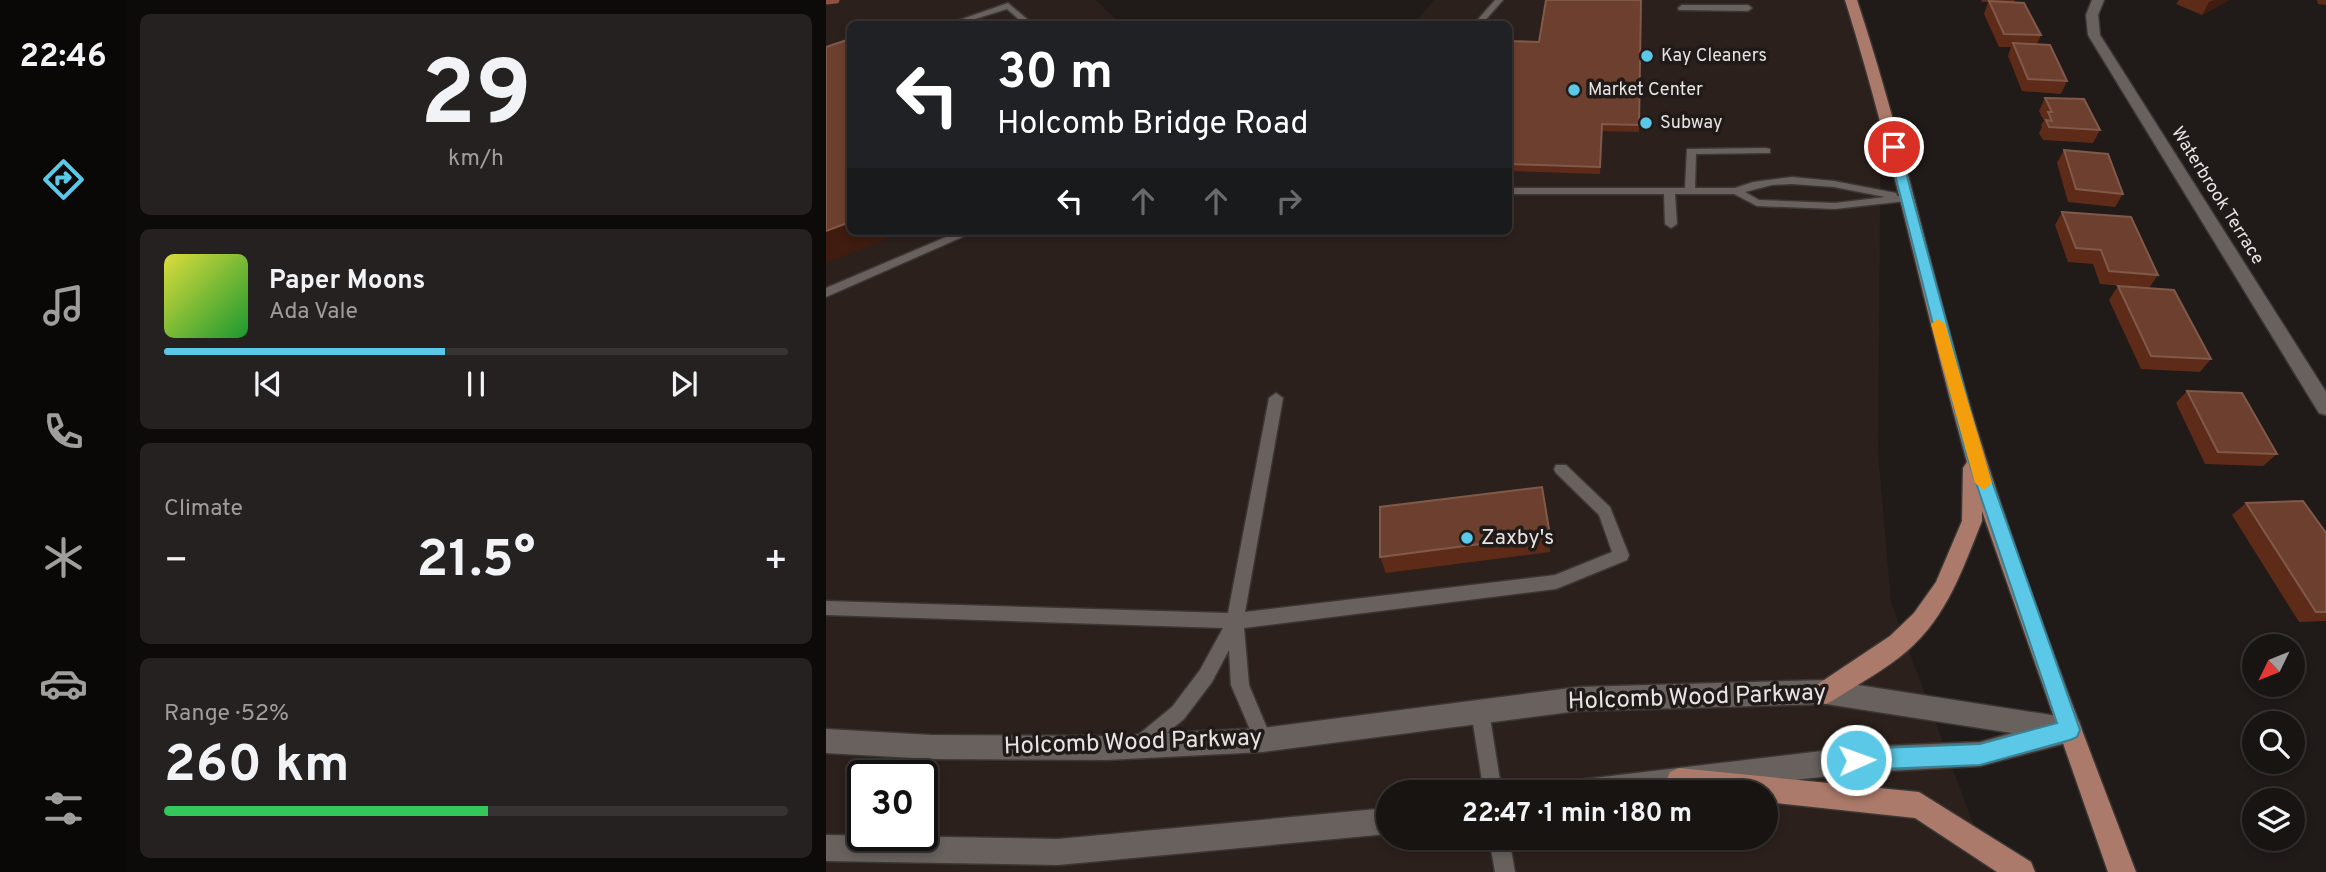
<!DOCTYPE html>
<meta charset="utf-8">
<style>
:root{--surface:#181412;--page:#252120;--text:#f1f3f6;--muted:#9f9e9f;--line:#363332;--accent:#5ac8e6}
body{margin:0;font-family:Overpass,sans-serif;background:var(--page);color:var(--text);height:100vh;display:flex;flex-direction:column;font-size:26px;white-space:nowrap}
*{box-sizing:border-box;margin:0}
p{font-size:23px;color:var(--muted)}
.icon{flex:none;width:38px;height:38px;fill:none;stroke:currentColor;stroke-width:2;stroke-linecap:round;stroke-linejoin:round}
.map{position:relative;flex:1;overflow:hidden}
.panel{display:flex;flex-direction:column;gap:14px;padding:14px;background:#0d0b0a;width:700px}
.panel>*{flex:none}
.guide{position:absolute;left:21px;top:21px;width:665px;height:214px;border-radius:10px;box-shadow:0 4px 10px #0003,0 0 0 2px var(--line);background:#202124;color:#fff;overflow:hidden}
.needle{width:46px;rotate:227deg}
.controls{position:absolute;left:1416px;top:634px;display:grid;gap:14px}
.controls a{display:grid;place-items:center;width:63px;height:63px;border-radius:50%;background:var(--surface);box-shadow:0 4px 10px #0003,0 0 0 2px var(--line);font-size:35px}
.speed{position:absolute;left:21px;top:760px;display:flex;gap:14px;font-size:35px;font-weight:700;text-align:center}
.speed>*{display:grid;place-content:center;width:91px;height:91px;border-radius:50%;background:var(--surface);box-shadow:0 4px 10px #0003,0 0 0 2px var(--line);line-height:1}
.speed .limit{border:4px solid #111;border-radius:10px;background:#fff;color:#111}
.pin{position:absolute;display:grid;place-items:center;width:60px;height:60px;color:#fff;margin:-30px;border:4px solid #fff;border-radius:50%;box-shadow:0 2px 7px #0007}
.me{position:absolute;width:77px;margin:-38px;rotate:88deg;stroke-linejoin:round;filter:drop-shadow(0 0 5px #0008)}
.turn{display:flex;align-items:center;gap:24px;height:147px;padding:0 35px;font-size:32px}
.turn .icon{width:91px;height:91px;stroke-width:2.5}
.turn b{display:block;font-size:49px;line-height:60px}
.lanes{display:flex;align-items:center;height:66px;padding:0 35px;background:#0003;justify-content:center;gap:35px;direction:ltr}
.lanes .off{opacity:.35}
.big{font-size:52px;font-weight:700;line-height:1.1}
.panel .tile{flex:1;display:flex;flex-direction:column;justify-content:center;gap:10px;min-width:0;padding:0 24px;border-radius:10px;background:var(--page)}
.panel .dial{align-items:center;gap:0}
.dial b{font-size:91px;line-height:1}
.song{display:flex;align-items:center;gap:21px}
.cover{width:84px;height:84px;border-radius:10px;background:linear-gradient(135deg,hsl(60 70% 55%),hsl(130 70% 35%))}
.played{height:7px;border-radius:4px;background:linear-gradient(90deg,var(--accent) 45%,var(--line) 45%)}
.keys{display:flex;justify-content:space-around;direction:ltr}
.heat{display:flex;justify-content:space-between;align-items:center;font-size:38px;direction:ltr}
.charge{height:10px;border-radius:5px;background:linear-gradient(90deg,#34c759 52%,var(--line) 0)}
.trip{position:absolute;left:550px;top:780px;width:402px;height:70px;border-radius:35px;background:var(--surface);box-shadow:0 4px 10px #0003,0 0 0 2px var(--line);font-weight:700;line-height:70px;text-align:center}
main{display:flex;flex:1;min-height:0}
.tabs{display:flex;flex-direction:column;width:126px;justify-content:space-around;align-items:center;background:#0a0807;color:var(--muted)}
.tabs .icon{width:49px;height:49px}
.tabs .on{color:var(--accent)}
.tabs b{font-size:32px;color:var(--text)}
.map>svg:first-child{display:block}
</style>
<main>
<nav class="tabs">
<b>22:46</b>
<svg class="icon on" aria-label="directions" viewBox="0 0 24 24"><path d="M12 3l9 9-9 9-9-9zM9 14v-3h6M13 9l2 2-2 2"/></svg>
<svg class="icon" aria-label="music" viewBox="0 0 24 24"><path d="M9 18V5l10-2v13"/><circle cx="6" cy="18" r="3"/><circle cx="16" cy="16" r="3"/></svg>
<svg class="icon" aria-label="phone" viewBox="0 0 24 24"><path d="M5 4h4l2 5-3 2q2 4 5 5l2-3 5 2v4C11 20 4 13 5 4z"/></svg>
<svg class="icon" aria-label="climate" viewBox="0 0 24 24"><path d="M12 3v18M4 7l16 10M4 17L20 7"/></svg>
<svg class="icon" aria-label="car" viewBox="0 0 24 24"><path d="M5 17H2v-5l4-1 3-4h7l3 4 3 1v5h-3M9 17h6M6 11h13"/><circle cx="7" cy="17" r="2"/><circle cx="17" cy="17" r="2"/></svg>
<svg class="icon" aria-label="filters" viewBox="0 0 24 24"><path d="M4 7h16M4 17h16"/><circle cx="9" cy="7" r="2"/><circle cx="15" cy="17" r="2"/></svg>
</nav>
<section class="panel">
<div class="tile dial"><b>29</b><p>km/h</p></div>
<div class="tile">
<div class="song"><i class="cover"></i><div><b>Paper Moons</b><p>Ada Vale</p></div></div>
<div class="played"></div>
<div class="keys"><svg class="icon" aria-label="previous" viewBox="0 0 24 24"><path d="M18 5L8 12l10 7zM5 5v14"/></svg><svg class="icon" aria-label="pause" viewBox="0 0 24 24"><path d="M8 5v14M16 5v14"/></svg><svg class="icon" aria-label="next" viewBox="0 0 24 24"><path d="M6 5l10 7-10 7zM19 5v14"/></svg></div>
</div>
<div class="tile"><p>Climate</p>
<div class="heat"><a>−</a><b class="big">21.5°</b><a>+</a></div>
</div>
<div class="tile"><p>Range · 52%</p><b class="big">260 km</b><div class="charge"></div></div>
</section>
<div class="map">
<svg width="1500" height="872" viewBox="0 0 1500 872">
<rect width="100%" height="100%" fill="#201a18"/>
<path fill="#2c201c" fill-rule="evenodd" d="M 0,0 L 270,0 L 295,24 L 24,24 L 24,231 L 682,231 L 682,24 L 588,24 L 608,0 L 1026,0 L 1055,90 L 1052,452 L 1065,602 L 1165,872 L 0,872 ZM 37,775 L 96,775 L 96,835 L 37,835 ZM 562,793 L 940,793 L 940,838 L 562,838 Z"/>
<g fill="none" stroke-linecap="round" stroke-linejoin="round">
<path stroke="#8e513d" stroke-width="7" d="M 0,1 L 10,0"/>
<g stroke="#3b3735" stroke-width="3">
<path id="service" d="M 669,0 L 677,0 L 656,24 L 648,24 Z
M 182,3 L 207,24 L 198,24 L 181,9 L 133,24 L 122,24 Z
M 856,5 L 922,5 L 926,8 L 922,11 L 853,10 L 852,8 Z
M 940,148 L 944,149 L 944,153 L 870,154 L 869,188 L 909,188 L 927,182 L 966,177 L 1008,181 L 1070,193 L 1071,196 L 1080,195 L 1085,198 L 1080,201 L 1009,209 L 931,206 L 908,194 L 849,194 L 851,224 L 845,228 L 839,224 L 838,194 L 682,194 L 682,188 L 859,188 L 861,149 ZM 966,184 L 1008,187 L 1059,197 L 1009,203 L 933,200 L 919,192 L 946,185 Z
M 134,231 L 150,231 L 0,297 L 0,288 Z
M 450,393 L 457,398 L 419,612 L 729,575 L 786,552 L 773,515 L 730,473 L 728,469 L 730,465 L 740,465 L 784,507 L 803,555 L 801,560 L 730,589 L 418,628 L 423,685 L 446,740 L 443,746 L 437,749 L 431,746 L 405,685 L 403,650 L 386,682 L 358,719 L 319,751 L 313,754 L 307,751 L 304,745 L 307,739 L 346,707 L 374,670 L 397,628 L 0,615 L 0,601 L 402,613 L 443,398 Z
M 654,702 L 660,705 L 663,711 L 676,793 L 658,793 L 645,711 L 648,705 Z
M 663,838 L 683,838 L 689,872 L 669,872 Z"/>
</g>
<g stroke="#3b3735" stroke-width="3">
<path id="minor" d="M 1266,0 L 1278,0 L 1272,15 L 1274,35 L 1500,392 L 1500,415 L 1493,413 L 1262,35 L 1260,15 Z
M 1000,680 L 1244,718 L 1253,721 L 1256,730 L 1253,739 L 1244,742 L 1154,766 L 1029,773 L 860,793 L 738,793 L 742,784 L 751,780 L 1029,747 L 1154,742 L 1186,733 L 1000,704 L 752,711 L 437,752 L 281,760 L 105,759 L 0,753 L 0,729 L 105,735 L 281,736 L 437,728 L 752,687 Z
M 562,808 L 562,834 L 232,865 L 0,861 L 0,835 L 232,839 Z"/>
</g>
<g stroke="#3b3735" stroke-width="3">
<path id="primary" d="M 1019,0 L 1031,0 C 1075,133 1104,269 1143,403 C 1190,562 1251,717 1310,872 L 1282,872 L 1156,511 L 1156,521 C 1137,568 1121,617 1081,651 C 1059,670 1032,684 1008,700 L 1000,704 L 992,700 L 988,692 L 992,684 L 1064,636 L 1088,613 L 1110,582 L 1136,521 L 1137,468 L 1141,462 C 1098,309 1067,152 1019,0 Z
M 853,768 L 1093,792 L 1205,862 L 1209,872 L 1171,872 L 1089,818 L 940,802 L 940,793 L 851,793 L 844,790 L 840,781 L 844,772 Z"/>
</g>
<use href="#service" fill="#68615e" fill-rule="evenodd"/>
<use href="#minor" fill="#68615e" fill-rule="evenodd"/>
<use href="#primary" fill="#ac7a6a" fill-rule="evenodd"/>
</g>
<path fill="#5e2b18" d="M 815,0 L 813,132 L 776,131 L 774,174 L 682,171 L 682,41 L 713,42 Z
M 1155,0 L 1189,0 L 1188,2 L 1215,35 L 1211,44 L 1241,81 L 1235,94 L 1196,91 L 1182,56 L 1185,47 L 1173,47 L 1158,14 L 1162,2 L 1156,2 Z
M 1353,0 L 1403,0 L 1376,15 L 1350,4 Z
M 1491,0 L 1500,0 L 1500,5 L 1492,4 Z
M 1219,98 L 1274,130 L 1267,143 L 1217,140 L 1213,133 L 1216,127 L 1215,125 L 1218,121 L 1213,111 Z
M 1238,150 L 1297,194 L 1289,207 L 1242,202 L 1231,163 Z
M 1236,212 L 1332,275 L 1323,288 L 1385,359 L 1374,372 L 1315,369 L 1283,300 L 1292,286 L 1319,288 L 1274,284 L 1267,264 L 1242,262 L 1229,225 Z
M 1361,391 L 1451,454 L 1437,466 L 1379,464 L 1350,403 Z
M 1420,503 L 1500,533 L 1500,621 L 1473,622 L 1406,515 Z
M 724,535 L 724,552 L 560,573 L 554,557 Z"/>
<path fill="#3f1c0f" d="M 1388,0 L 1403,0 L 1376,15 L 1383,2 Z
M 24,222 L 24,231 L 56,231 L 61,239 L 0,263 L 0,231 Z"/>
<path fill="#6d3f2e" stroke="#80594a" stroke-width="2" d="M 720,0 L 815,0 L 813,125 L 776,124 L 774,167 L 682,164 L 682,41 L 713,42 Z
M 1163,1 L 1198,3 L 1215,35 L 1178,34 Z
M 24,39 L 24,222 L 0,231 L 0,47 Z
M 1187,43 L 1224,45 L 1241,81 L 1202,79 Z
M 1219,98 L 1258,99 L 1274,130 L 1223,127 L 1220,120 L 1226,121 L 1222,112 L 1226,112 Z
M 1238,150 L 1282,154 L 1297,194 L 1250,189 Z
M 1236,212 L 1305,217 L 1332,275 L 1283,271 L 1275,250 L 1250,248 Z
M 1292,286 L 1348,290 L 1385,359 L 1325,356 Z
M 1361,391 L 1416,393 L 1451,454 L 1392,452 Z
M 716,487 L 724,535 L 554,557 L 554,507 Z
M 1477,501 L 1500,533 L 1500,612 L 1490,612 L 1420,503 Z"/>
<path fill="#5ac8e6" stroke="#3a8296" stroke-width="2" d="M 1068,144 L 1073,147 L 1155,450 L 1254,730 L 1251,737 L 1244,740 L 1154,765 L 1030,770 L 1022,767 L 1019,760 L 1022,752 L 1030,749 L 1154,744 L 1231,723 L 1139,450 L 1062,147 Z"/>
<path fill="#f59e0b" d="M 1112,319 L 1119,324 L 1166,483 L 1158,490 L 1149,483 L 1105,324 Z"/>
<g fill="#5ac8e6" stroke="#201a18" stroke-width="2.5">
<circle cx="821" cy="56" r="7"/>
<circle cx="748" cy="90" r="7"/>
<circle cx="820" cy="123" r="7"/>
<circle cx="641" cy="538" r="7"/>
</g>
<g text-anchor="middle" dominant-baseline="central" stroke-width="7" stroke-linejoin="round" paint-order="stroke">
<g font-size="18" fill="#e8e4e3" stroke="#201a18" text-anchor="start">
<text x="835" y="56">Kay Cleaners</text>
<text x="762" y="90">Market Center</text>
<text x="834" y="123">Subway</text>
</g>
<g font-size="18" fill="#e8e4e3" stroke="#201a18">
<text transform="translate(1391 196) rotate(58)">Waterbrook Terrace</text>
</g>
<g font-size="21" fill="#e8e4e3" stroke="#201a18" text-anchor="start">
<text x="655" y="538">Zaxby's</text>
</g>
<g font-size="24" fill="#e8e4e3" stroke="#201a18">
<text transform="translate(871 698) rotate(-2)">Holcomb Wood Parkway</text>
<text transform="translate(307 743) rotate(-2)">Holcomb Wood Parkway</text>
</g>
</g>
</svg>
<div class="controls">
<a><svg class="needle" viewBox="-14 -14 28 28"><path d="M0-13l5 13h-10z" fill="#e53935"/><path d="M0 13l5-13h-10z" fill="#9f9e9f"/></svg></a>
<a><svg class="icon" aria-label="search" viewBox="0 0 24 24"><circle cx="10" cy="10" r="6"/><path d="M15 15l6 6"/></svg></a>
<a><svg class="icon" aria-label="layers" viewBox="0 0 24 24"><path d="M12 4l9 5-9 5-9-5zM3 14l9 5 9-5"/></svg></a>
</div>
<div class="speed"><div class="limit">30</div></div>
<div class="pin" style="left:1068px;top:147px;background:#d93025"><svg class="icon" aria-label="arrive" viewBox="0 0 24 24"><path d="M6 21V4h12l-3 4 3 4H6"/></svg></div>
<svg class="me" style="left:1030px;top:760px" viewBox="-20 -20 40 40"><circle r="17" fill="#5ac8e6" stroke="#fff" stroke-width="3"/><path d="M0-11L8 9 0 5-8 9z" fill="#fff"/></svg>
<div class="trip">22:47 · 1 min · 180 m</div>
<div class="guide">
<div class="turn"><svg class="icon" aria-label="left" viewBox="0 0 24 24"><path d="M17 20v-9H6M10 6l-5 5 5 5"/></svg><div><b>30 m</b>Holcomb Bridge Road</div></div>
<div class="lanes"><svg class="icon" aria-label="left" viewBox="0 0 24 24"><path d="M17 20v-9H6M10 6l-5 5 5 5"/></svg><svg class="icon off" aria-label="ahead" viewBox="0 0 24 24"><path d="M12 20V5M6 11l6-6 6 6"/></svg><svg class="icon off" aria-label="ahead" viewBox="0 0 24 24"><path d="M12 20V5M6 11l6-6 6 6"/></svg><svg class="icon off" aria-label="right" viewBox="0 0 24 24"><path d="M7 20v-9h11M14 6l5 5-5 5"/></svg></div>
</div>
</div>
</main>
